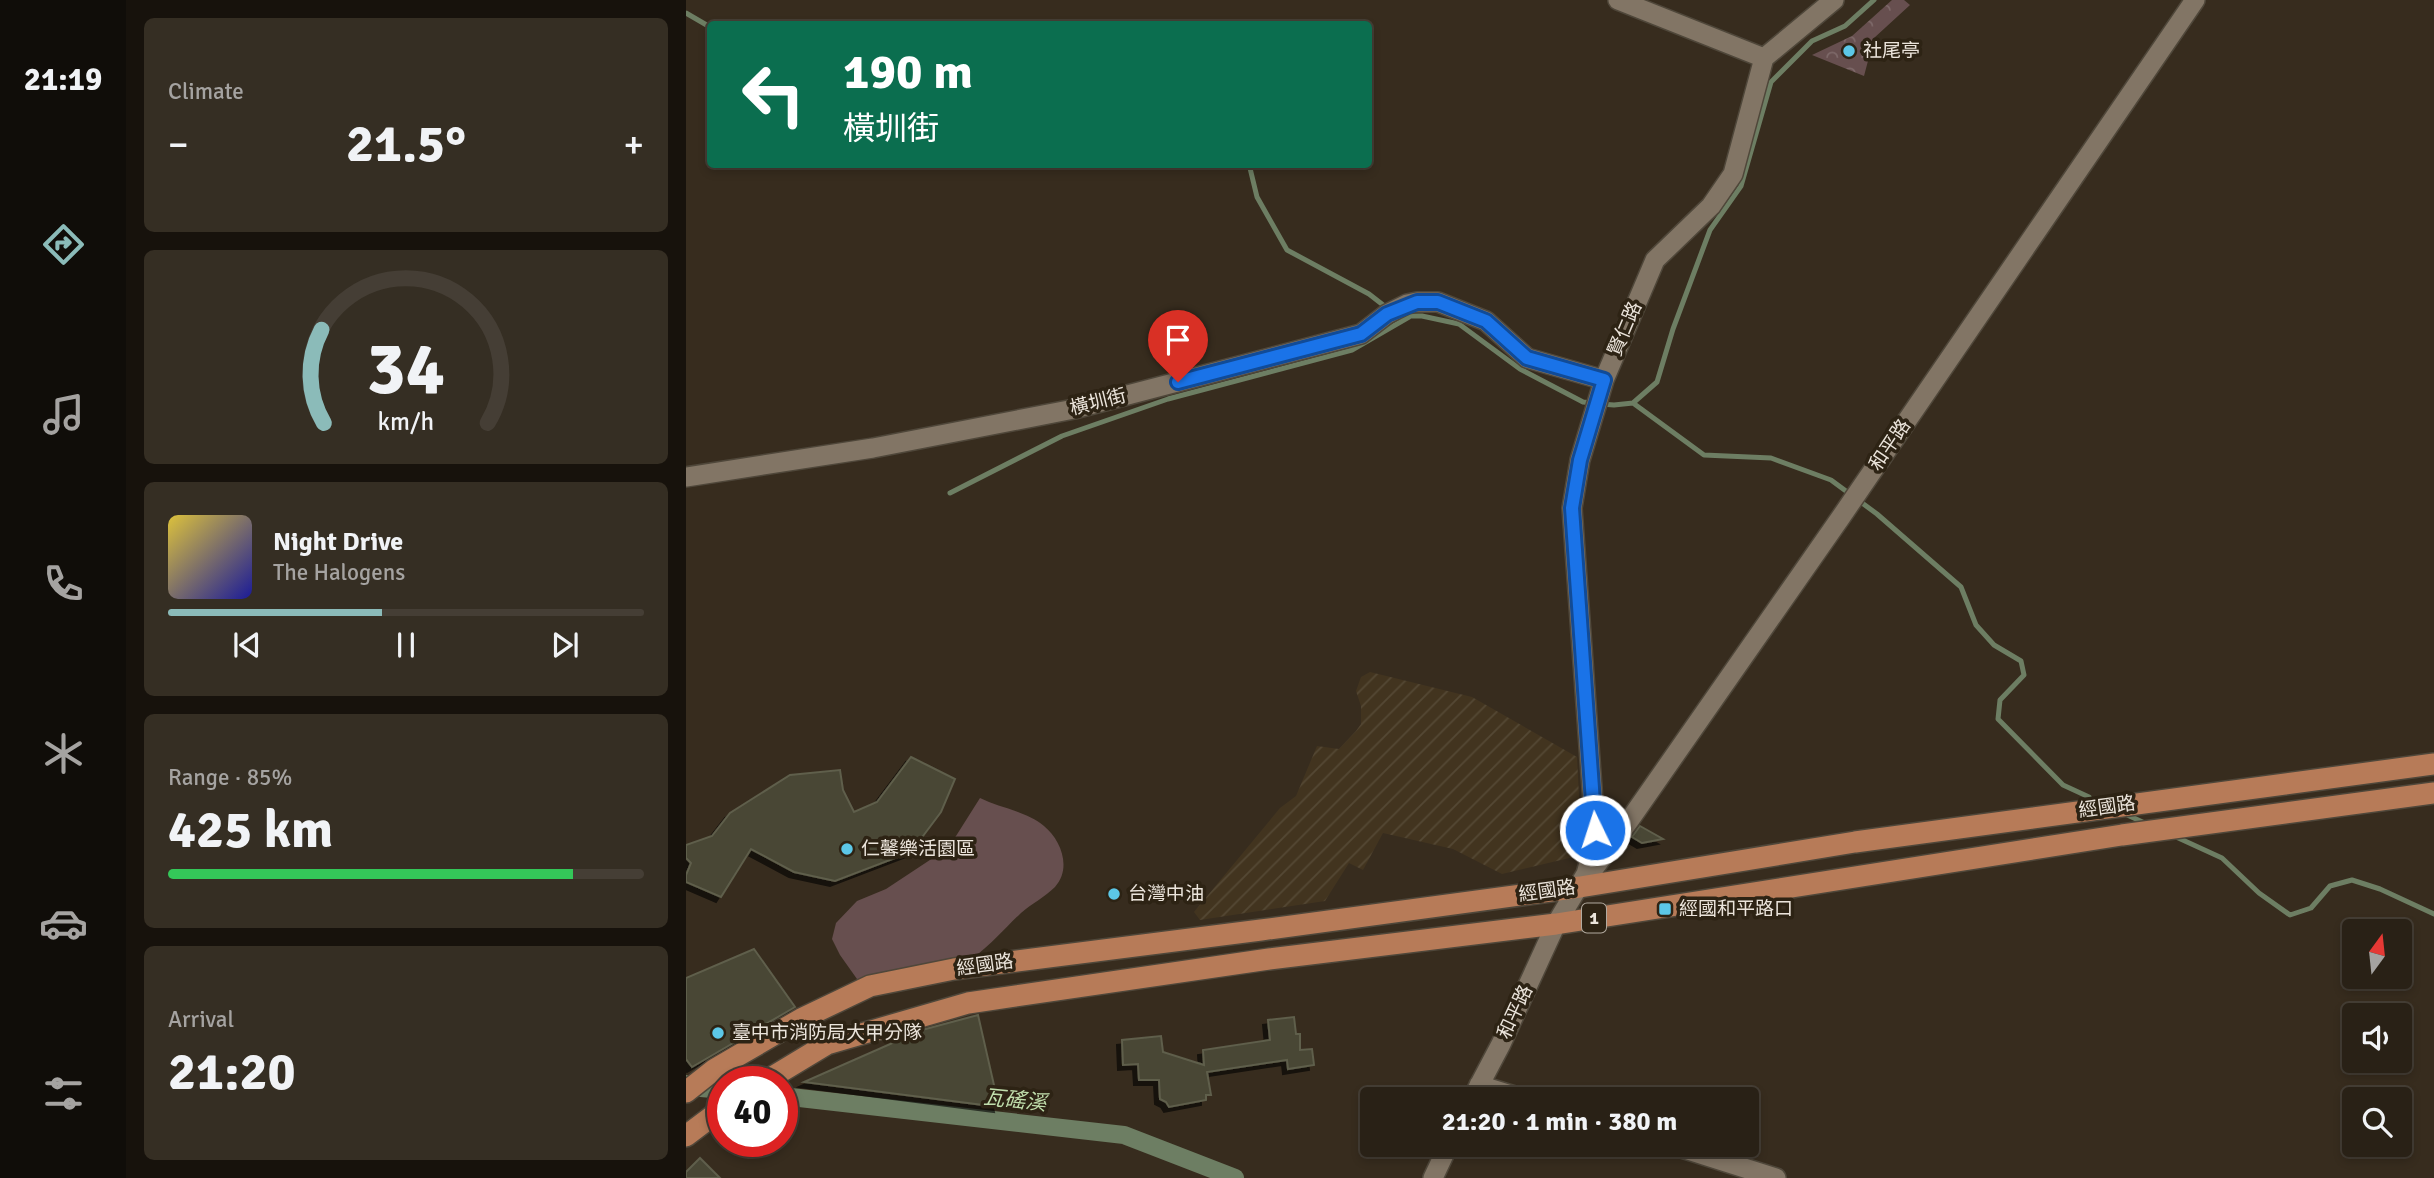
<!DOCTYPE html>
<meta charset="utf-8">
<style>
:root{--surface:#292116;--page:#352e23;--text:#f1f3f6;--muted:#a5a3a1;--line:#453e35;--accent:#8bbbb9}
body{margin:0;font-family:Signika,"Noto Sans TC",sans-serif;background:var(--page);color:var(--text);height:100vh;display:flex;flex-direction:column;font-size:26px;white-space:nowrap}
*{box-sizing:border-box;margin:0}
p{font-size:23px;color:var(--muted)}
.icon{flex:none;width:38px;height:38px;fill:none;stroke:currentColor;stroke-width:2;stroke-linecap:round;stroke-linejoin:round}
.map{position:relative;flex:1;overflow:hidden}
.sheet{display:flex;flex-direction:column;gap:18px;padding:18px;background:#17120c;width:560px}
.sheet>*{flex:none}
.guide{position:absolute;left:21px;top:21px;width:665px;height:147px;border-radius:7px;box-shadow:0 4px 10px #0003,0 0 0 2px var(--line);background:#0b6e4f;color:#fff;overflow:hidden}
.needle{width:46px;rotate:15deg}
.buttons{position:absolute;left:1656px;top:919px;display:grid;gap:14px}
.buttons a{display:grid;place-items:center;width:70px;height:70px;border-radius:7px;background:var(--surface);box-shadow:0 4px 10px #0003,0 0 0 2px var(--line);font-size:35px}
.speed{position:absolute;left:21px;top:1066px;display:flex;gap:14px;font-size:35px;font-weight:700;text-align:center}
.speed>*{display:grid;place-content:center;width:91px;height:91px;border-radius:50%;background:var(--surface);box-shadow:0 4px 10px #0003,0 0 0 2px var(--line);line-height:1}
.speed .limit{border:10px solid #d22;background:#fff;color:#111}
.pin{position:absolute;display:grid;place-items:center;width:60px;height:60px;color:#fff;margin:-72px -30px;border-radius:50% 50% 50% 0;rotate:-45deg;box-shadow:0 0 7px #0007}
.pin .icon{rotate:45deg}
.me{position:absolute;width:77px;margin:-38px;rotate:356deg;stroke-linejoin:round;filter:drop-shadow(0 0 5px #0008)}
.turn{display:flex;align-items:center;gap:24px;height:147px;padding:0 21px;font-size:32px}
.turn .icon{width:91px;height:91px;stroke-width:2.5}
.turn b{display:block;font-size:49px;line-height:60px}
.big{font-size:52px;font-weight:800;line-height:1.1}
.sheet .widget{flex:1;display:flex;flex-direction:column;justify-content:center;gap:10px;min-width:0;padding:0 24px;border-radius:10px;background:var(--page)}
.sheet .dial{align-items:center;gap:0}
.dial svg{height:182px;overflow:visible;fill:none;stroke:var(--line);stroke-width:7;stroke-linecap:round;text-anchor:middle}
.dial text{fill:var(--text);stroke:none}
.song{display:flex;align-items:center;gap:21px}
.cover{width:84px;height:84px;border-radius:10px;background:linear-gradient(135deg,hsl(50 70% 55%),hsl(240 70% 35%))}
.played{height:7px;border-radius:4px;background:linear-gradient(90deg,var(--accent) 45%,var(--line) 45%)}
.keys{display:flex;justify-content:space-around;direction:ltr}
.heat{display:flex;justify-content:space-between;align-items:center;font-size:38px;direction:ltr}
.charge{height:10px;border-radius:5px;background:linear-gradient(90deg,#34c759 85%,var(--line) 0)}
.trip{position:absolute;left:674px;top:1087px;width:399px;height:70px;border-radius:7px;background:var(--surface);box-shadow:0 4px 10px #0003,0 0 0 2px var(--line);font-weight:800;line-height:70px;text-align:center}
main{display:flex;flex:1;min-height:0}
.tab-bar{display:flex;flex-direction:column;width:126px;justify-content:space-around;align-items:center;background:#100d09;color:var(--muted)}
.tab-bar .icon{width:49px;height:49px}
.tab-bar .on{color:var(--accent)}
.tab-bar b{font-size:32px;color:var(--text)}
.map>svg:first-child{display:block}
</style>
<main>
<nav class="tab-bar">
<b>21:19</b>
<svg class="icon on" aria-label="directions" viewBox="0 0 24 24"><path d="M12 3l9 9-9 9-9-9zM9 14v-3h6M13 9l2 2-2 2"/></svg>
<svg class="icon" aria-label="music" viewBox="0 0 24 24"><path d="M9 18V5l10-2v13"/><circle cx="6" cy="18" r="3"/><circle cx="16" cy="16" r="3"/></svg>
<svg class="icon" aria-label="phone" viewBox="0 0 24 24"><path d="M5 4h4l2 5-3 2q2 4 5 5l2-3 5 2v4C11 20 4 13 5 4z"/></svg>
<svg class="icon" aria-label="climate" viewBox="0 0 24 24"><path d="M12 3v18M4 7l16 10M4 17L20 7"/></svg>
<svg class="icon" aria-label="car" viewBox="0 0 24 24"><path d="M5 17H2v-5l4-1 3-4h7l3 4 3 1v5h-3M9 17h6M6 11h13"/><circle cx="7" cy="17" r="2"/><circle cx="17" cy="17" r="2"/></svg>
<svg class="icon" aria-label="filters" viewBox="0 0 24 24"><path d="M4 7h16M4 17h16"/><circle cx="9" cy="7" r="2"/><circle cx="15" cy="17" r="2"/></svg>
</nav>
<section class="sheet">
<div class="widget"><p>Climate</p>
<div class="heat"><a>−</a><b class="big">21.5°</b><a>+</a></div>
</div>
<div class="widget dial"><svg viewBox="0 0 100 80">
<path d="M14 69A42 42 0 1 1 86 69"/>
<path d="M14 69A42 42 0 0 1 13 28" stroke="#8bbbb9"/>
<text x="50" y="56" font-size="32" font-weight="700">34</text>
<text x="50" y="72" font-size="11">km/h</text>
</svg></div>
<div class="widget">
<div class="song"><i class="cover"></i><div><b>Night Drive</b><p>The Halogens</p></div></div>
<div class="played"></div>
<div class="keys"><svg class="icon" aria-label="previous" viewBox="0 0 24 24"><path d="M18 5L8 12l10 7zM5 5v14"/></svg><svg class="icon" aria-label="pause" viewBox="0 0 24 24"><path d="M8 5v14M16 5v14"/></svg><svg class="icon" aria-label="next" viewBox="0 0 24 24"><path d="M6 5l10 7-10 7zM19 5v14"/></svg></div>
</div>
<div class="widget"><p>Range · 85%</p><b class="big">425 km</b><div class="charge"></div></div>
<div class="widget"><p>Arrival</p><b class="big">21:20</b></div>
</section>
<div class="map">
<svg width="1748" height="1178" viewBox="0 0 1748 1178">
<defs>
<pattern id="industrial-furrows" width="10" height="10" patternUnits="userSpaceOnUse" patternTransform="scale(1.75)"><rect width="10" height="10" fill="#42341f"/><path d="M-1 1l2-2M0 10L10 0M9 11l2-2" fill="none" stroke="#544834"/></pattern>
<pattern id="park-crowns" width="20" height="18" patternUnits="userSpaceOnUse" patternTransform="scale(1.75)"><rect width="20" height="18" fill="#674f4f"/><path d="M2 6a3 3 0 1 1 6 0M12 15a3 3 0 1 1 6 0" fill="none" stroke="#7d6868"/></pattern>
<filter id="shadow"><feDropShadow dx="-5" dy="5" stdDeviation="0" flood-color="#0009"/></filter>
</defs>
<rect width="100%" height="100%" fill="#372c1e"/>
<path fill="url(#industrial-furrows)" d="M 684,672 L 786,697 L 891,757 L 896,855 L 816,874 L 767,849 L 697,833 L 677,870 L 663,863 L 639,901 L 514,920 L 508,912 L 594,808 L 610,796 L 631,746 L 653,749 L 670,731 L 675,724 L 675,706 L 670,691 L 675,677 Z"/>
<path fill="#674f4f" d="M 294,798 C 314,808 340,811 358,826 C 375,840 386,868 369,887 C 359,897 345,904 335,913 C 319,928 306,944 288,957 L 180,982 L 171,979 L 154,955 L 146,939 L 150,923 L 171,901 L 200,889 L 256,852 L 270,836 Z"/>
<path fill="url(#park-crowns)" d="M 1206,0 L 1218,0 L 1224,5 L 1188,38 L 1178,76 L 1126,55 L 1166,36 Z"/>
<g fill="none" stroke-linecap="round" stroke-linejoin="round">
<path stroke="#6d7e63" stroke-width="5" d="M 0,13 L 24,27
M 563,164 L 571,197 L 601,250 L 683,294 L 701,308
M 712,316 L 736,316 L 773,324 L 834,369 L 897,402 L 906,403
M 947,403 L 971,382 L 987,329 L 1024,230 L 1055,186 L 1085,82 L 1126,41 L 1159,26 L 1188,0
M 915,404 L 928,405 L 947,403 L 1018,455 L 1085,458 L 1145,480 L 1191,514 L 1275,587 L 1290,625 L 1308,645 L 1335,661 L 1338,675 L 1314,700 L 1312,719 L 1377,785 L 1403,797
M 264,493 L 376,436 L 482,399 L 666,350 L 723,317
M 1437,813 L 1463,825
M 1488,836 L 1536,858 L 1573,893 L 1604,915 L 1625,908 L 1644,886 L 1666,880 L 1694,889 L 1748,914"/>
<path stroke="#6d7e63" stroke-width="18" d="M 0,1084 L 4,1087 L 37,1090
M 96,1096 L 438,1135 L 549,1178"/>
</g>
<path fill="#484735" stroke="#5f5e4b" stroke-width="2" filter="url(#shadow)" d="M 225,757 L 269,779 L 255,812 L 225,852 L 149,881 L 108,872 L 65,849 L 35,897 L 0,882 L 0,875 L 5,863 L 0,858 L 0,845 L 26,836 L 44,813 L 104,775 L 154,770 L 157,790 L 168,812 L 191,802 Z
M 954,826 L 977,839 L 956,843 L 946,837 Z
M 68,949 L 109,1007 L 6,1067 L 0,1059 L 0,978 Z
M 292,1015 L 313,1107 L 118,1082 L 236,1030 Z
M 608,1017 L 610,1034 L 614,1034 L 614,1050 L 626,1049 L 628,1065 L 602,1069 L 601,1060 L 521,1072 L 525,1095 L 520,1095 L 520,1100 L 483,1107 L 480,1102 L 474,1099 L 473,1080 L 453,1080 L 452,1064 L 437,1065 L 436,1040 L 475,1036 L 477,1052 L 518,1065 L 517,1050 L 584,1040 L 582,1020 Z
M 14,1158 L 34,1178 L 0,1178 L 0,1172 Z"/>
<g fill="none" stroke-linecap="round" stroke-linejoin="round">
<g stroke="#4f473a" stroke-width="22">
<path id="minor" d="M 932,0 L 1078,58
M 0,477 L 187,448 L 388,409 L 675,334 L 701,314 L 721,304 L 731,302 L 752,302 L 800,321 L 841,358 L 918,380
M 906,871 L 945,818 L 1155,517 L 1509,0
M 793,1085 L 838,1099
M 786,1099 L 815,1044 L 870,924 L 900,874 L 908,845 L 909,830 L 886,508 L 894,460 L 918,380 L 969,260 L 1025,206 L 1047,174 L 1078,58 L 1148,0
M 983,1144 L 1090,1178
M 747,1178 L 763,1144"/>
</g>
<g stroke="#4f473a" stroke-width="24">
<path id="major" d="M 78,1082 L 141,1044 L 282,1003 L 583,959 L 870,924 L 1436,835 L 1748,793
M 0,1092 L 29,1069 L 115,1019 L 184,986 L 268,969 L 575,930 L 894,887 L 1169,842 L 1748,764
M 0,1136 L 37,1108"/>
</g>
<use href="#minor" stroke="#827565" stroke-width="19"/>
<use href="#major" stroke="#b77b58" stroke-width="21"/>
</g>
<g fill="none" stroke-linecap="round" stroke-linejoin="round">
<g stroke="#114b97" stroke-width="18">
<path id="route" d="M 492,382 L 675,334 L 701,314 L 731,302 L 752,302 L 800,321 L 841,358 L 918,380 L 894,460 L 886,508 L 909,830"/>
</g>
<use href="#route" stroke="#1a73e8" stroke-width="12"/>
</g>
<g fill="#5cc7e7" stroke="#2d2314" stroke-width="2.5">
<circle cx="1163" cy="51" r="7"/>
<circle cx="161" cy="849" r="7"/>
<circle cx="428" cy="894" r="7"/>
<rect x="972" y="902" width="14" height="14" rx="3.5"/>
<circle cx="32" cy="1033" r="7"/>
</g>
<g text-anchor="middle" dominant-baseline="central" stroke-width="7" stroke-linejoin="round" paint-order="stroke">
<rect fill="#2d2314" stroke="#b2aa9f" stroke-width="2" x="896" y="903.5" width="24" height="29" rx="5"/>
<g font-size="18" font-weight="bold" fill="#ebe4db">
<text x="908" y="918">1</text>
</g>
<g font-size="19" fill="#ebe4db" stroke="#2d2314" text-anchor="start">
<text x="1177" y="51">社尾亭</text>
<text x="175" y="849">仁馨樂活園區</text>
<text x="442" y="894">台灣中油</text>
<text x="993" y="909">經國和平路口</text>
<text x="46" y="1033">臺中市消防局大甲分隊</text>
</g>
<g font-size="19" fill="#ebe4db" stroke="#2d2314">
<text transform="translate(939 329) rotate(-67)">賢仁路</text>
<text transform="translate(412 402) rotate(-14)">橫圳街</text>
<text transform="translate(1204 445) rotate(-56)">和平路</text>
<text transform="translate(1421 807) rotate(-8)">經國路</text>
<text transform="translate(861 891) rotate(-8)">經國路</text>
<text transform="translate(299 965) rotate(-8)">經國路</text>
<text transform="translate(829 1012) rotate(-65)">和平路</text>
</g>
<g font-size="21" font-style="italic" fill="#c0deac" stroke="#2d2314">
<text transform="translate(329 1100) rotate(6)">瓦磘溪</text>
</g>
</g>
</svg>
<div class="buttons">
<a><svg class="needle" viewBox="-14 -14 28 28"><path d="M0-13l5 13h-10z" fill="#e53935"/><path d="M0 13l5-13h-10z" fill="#a5a3a1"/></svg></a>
<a><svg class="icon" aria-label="sound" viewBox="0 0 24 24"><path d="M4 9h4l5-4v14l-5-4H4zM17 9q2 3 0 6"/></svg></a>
<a><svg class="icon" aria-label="search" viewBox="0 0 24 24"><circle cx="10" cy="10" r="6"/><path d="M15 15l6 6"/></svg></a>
</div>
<div class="speed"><div class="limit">40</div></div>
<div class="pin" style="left:492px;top:382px;background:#d93025"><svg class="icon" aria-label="arrive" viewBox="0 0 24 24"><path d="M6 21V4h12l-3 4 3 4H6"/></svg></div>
<svg class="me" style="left:909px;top:830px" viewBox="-20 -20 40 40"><circle r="17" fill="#1a73e8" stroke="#fff" stroke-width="3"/><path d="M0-11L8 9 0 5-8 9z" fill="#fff"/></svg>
<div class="trip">21:20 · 1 min · 380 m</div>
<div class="guide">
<div class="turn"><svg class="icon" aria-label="left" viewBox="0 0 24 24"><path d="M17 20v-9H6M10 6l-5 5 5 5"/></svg><div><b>190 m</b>橫圳街</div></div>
</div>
</div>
</main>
